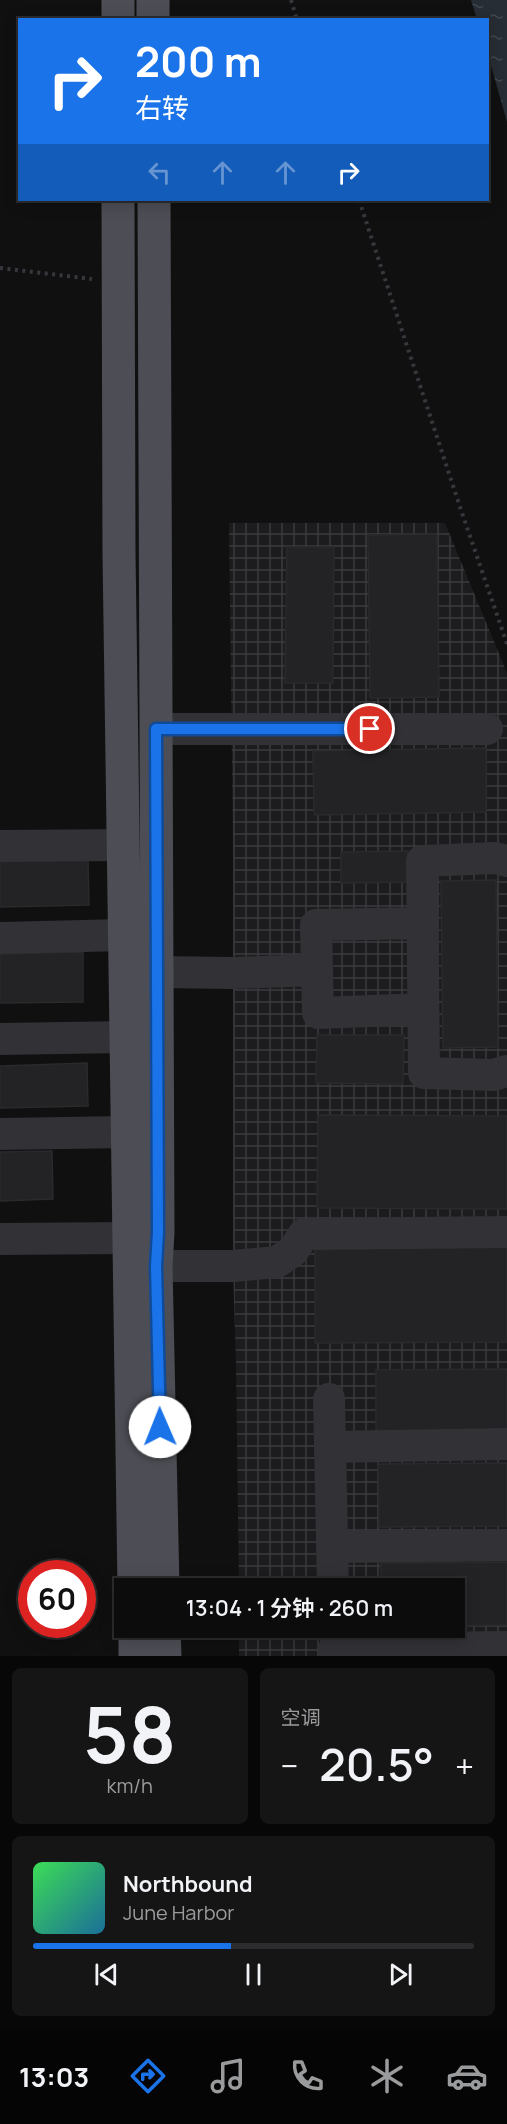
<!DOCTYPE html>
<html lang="zh">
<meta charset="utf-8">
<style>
:root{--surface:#0c0c0d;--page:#151516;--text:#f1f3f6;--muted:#9a9b9d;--line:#2c2c2e;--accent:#1a73e8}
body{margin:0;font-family:Manrope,"Noto Sans SC",sans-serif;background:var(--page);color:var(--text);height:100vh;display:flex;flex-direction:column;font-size:22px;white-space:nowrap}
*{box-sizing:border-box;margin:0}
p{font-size:20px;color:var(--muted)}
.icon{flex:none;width:33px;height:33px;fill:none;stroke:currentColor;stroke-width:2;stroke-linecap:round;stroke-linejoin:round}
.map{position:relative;height:1656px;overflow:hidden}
.sheet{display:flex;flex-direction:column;gap:12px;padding:12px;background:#070707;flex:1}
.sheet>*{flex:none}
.banner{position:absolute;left:18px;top:18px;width:471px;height:183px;border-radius:0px;box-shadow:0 3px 15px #0003,0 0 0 2px var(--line);background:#1a73e8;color:#fff;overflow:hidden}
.speed{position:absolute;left:18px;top:1560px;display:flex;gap:12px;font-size:30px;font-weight:700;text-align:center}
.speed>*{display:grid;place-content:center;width:78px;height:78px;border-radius:50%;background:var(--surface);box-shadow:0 3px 15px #0003,0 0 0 2px var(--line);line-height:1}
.speed .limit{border:9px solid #d22;background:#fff;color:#111}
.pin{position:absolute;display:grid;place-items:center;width:51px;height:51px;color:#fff;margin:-26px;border:3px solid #fff;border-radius:50%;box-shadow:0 2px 6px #0007}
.me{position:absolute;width:66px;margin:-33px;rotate:359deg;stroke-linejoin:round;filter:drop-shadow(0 0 4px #0008)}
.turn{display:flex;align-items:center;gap:21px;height:126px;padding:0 18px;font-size:27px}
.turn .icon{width:78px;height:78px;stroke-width:2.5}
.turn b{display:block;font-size:42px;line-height:51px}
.lanes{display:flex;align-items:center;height:57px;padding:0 18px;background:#0003;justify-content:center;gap:30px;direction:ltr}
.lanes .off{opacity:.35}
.big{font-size:45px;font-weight:600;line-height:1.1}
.sheet .card{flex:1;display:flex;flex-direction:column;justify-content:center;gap:9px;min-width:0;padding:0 21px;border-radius:9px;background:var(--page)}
.sheet .dial{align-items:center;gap:0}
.dial b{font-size:78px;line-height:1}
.song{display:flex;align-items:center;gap:18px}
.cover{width:72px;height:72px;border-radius:9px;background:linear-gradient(135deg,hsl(130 70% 55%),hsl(200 70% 35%))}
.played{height:6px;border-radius:3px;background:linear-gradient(90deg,var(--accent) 45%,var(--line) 45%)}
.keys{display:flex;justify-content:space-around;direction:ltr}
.heat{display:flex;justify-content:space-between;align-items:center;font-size:33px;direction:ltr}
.sheet .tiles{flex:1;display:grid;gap:12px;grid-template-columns:1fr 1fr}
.card:last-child{grid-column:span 2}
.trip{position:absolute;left:114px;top:1578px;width:351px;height:60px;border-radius:0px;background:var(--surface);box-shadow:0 3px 15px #0003,0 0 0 2px var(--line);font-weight:600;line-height:60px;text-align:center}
.tab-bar{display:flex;height:96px;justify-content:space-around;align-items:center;background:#050505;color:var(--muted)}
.tab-bar .icon{width:42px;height:42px}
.tab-bar .active{color:var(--accent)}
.tab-bar b{font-size:27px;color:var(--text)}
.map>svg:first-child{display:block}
</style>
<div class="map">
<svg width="507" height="1656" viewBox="0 0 507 1656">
<defs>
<pattern id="industrial-grid" width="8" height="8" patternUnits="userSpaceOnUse" patternTransform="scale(1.5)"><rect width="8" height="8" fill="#1c1c1e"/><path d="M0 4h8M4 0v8" fill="none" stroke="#3a3a3c"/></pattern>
<pattern id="water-ripples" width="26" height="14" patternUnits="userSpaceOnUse" patternTransform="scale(1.5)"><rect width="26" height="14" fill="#272d34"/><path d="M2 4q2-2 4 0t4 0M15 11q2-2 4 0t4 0" fill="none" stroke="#43484f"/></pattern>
</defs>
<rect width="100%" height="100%" fill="#101011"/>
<path fill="url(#industrial-grid)" d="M 229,523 L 445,523 L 507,673 L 507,1656 L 239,1656 L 239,1628 L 454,1628 L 454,1588 L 239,1588 L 236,1365 L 233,1266 L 233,846 Z"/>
<path fill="url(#water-ripples)" d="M 471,0 L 507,0 L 507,122 L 488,55 L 488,20 L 477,19 Z"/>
<path fill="#232325" stroke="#2a2a2d" stroke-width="1.5" d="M 437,534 L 439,697 L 370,698 L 368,535 Z
M 287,547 L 334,547 L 333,683 L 285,683 Z
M 486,748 L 486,812 L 314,815 L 313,751 Z
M 408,851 L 408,882 L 341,883 L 341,852 Z
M 88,860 L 89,905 L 0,907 L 0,861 Z
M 496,880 L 498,1047 L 443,1048 L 441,881 Z
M 83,952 L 83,1002 L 0,1003 L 0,954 Z
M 317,1035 L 404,1035 L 403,1084 L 316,1083 Z
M 87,1063 L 88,1106 L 0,1108 L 0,1066 Z
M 318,1115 L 507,1116 L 507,1209 L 317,1208 Z
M 52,1151 L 53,1199 L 0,1201 L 0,1152 Z
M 507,1247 L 507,1342 L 315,1343 L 315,1249 Z
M 507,1369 L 507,1432 L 376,1434 L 376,1370 Z
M 507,1463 L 507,1526 L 379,1527 L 378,1464 Z
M 507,1562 L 507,1625 L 454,1626 L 454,1588 L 381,1588 L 381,1563 Z"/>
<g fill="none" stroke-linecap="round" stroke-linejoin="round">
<path stroke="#37383d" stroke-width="4" stroke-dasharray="3 4.5" stroke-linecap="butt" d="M 291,0 L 297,20
M 359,200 L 460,507 L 507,644
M 0,268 L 92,279"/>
<path stroke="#313136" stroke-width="32" d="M 156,729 L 487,729
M 0,846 L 123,845
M 507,861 L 495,858 L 422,861 L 424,1073 L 493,1075 L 507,1071
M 422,923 L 316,925 L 318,1013 L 423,1009
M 0,938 L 124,935
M 156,972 L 232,973 L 316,970
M 0,1039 L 126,1037
M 0,1134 L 127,1132
M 0,1239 L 129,1238
M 156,1266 L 233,1266 L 277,1262 L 293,1251 L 304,1234 L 507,1232
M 329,1399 L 333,1588
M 330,1447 L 507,1444
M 333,1547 L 507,1545
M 334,1649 L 507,1647"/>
<path stroke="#4d4e55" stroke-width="33" d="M 118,0 L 118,20
M 153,0 L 153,20
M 118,200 L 119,553 L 134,1588
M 154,200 L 158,1232 L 156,1266 L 163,1588
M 135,1628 L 135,1656
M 164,1628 L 165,1656"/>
</g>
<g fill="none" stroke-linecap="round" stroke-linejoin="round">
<g stroke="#114b97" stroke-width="15">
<path id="route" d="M 160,1427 L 156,1266 L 158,1232 L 156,729 L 370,729"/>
</g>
<use href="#route" stroke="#1a73e8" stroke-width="10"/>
</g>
</svg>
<div class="speed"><div class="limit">60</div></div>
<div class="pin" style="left:370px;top:729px;background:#d93025"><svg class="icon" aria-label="arrive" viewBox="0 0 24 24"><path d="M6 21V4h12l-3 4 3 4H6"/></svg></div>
<svg class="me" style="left:160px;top:1427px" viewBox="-20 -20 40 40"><circle r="19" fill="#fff"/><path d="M0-13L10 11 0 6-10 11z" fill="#1a73e8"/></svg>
<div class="trip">13:04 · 1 分钟 · 260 m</div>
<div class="banner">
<div class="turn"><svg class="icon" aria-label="right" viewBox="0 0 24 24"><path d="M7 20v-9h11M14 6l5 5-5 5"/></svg><div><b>200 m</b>右转</div></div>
<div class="lanes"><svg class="icon off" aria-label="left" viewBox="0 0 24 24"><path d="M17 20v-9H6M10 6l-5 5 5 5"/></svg><svg class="icon off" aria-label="ahead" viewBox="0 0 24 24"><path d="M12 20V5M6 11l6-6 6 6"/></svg><svg class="icon off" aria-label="ahead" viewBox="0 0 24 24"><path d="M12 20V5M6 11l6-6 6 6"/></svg><svg class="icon" aria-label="right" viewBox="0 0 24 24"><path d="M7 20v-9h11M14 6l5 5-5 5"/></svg></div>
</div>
</div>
<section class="sheet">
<div class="tiles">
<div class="card dial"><b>58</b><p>km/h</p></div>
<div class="card"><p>空调</p>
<div class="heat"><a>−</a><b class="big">20.5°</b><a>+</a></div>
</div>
<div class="card">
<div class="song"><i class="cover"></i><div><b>Northbound</b><p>June Harbor</p></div></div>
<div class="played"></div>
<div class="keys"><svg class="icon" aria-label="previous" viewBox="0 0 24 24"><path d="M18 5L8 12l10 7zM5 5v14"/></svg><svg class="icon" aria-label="pause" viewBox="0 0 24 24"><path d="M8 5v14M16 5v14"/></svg><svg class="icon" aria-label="next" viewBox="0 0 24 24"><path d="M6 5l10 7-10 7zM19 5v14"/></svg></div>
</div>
</div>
</section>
<nav class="tab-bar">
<b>13:03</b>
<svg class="icon active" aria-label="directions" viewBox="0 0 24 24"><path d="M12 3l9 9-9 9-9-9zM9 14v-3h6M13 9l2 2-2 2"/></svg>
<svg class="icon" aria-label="music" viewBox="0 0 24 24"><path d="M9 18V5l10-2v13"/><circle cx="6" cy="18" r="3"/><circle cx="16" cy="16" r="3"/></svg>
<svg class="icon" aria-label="phone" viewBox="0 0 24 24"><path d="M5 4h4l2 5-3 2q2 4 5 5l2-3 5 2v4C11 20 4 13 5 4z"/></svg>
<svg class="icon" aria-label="climate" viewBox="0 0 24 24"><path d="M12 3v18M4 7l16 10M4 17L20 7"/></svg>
<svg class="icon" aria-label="car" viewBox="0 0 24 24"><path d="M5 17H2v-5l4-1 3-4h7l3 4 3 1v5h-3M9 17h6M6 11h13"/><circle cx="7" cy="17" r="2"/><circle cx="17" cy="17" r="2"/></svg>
</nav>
